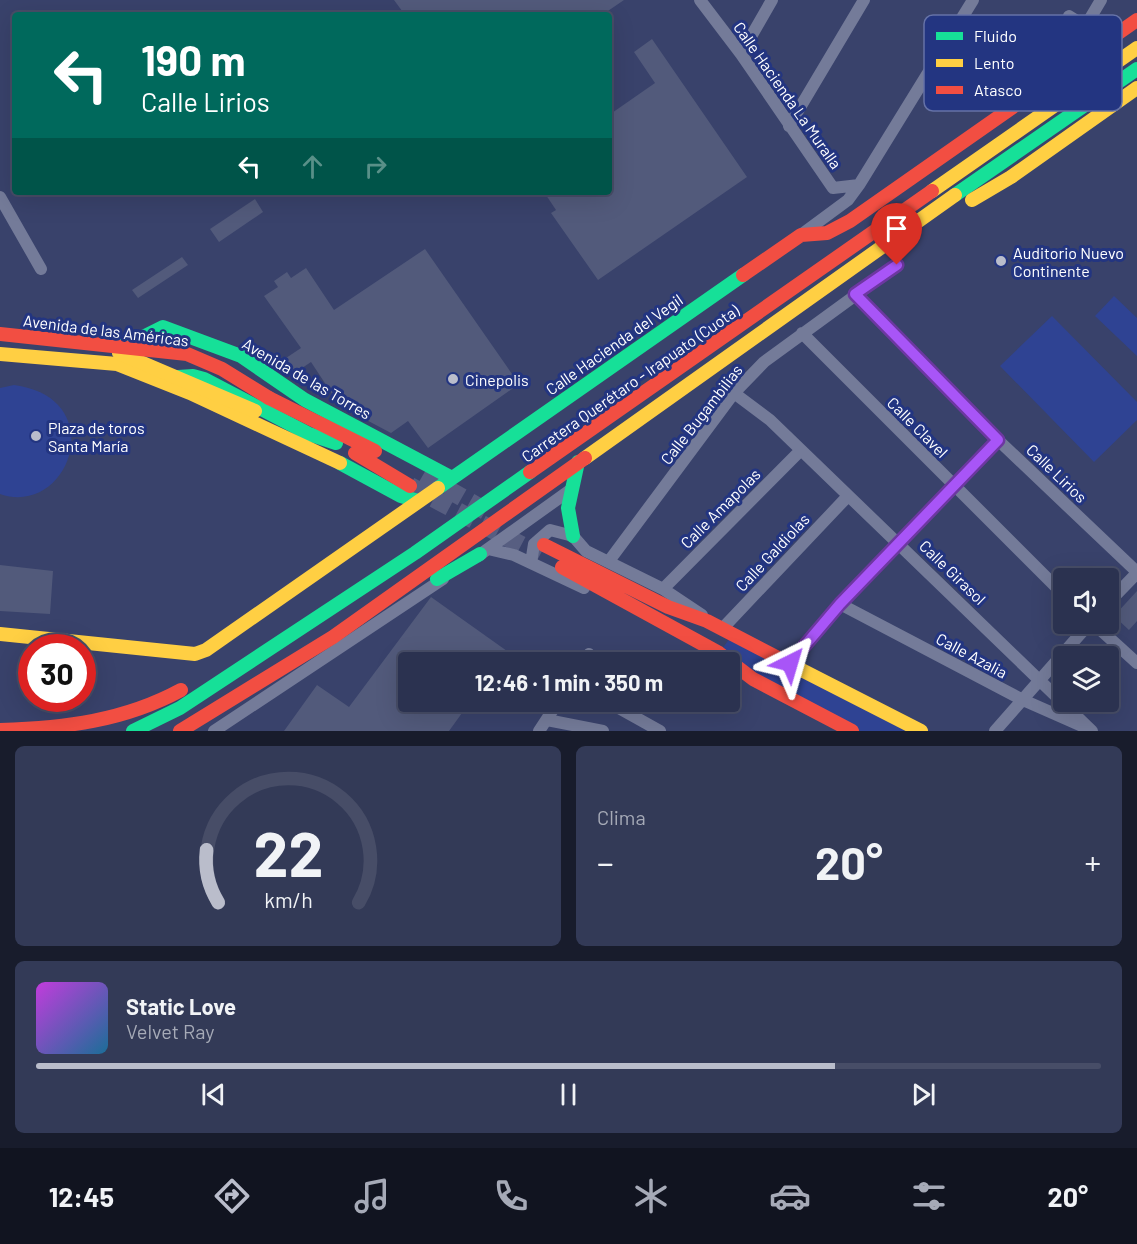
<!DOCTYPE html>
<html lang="es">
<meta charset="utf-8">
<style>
:root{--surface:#2b3250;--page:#333a57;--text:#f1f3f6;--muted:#a6aab7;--line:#474d67;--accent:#babdcb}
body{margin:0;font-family:Barlow,sans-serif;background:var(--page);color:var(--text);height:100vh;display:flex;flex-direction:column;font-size:22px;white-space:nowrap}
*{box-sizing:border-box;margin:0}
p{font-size:20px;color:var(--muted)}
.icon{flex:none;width:33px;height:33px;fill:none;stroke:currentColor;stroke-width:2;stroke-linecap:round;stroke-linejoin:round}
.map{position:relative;height:731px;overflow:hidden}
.details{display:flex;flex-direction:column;gap:15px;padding:15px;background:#181c2c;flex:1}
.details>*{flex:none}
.guide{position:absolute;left:12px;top:12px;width:600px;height:183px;border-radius:6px;box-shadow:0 6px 24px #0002,0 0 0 2px var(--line);background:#00695c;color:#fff;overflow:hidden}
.tools{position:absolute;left:1053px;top:568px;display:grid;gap:12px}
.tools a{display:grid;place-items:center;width:66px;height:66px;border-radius:6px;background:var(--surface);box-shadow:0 6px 24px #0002,0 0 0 2px var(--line);font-size:30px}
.speed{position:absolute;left:18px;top:634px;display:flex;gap:12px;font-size:30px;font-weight:700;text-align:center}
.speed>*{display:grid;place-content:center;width:78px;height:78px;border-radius:50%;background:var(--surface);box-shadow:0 6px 24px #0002,0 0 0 2px var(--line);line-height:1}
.speed .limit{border:9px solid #d22;background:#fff;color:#111}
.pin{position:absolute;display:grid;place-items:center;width:51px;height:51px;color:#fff;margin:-62px -26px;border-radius:50% 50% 50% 0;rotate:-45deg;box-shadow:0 0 6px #0007}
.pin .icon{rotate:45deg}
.me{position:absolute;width:66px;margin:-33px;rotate:40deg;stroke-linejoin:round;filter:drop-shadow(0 0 4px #0008)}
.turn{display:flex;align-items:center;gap:21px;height:126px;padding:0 30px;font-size:27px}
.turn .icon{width:78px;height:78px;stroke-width:2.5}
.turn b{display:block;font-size:42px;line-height:51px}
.lanes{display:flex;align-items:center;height:57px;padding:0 30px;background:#0003;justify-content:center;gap:30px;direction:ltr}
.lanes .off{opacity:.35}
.big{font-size:45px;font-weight:700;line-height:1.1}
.details .card{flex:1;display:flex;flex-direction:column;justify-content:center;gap:9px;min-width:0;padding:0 21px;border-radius:9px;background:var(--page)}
.details .dial{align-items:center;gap:0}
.dial svg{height:156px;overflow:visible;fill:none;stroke:var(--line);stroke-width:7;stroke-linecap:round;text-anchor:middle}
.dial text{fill:var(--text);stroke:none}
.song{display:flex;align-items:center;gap:18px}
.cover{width:72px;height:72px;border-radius:9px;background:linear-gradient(135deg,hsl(290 70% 55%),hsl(200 70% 35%))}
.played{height:6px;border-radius:3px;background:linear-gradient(90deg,var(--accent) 75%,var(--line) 75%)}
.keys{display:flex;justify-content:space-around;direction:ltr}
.heat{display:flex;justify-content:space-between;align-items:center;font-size:33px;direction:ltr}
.details .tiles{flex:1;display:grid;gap:15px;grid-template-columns:1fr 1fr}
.card:last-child{grid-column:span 2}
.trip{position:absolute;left:398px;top:652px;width:342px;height:60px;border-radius:6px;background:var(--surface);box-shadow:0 6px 24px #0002,0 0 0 2px var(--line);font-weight:700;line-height:60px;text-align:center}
.tabs{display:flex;height:96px;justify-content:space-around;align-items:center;background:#111420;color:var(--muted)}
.tabs .icon{width:42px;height:42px}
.tabs .active{color:var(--accent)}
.tabs b{font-size:27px;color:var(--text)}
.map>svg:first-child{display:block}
</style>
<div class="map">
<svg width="1137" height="731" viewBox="0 0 1137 731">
<rect width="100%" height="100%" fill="#39426b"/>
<path fill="#2f4393" d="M 1114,296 L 1137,318 L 1137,356 L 1095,316 Z
M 1052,316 L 1137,402 L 1137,420 L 1094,462 L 1000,366 Z
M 14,385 C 112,398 69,518 0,494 L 0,388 Z
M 733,634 L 921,731 L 852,731 L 719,653 Z"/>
<path fill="#525a7b" d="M 394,0 L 624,0 L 602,15 L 405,15 Z
M 652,39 L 747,177 L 598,280 L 551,213 L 556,210 L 544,192 L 609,192 L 609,115 L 655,83 L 634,52 Z
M 255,199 L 263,212 L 219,242 L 210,229 Z
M 425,249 L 519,384 L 428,448 L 408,421 L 391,433 L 340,406 L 311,362 L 290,376 L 280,362 L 301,348 L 264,296 L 278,287 L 274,281 L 287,272 L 291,278 L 306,268 L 334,310 Z
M 182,257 L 188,265 L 138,298 L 132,290 Z
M 0,565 L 53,571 L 50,614 L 0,611 Z
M 1137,591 L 1137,621 L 1129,630 L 1114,616 Z
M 431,597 L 507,651 L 498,663 L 408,663 L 408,702 L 470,702 L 449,731 L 284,731 L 317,685 L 349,707 Z"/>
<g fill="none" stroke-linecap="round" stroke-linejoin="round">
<path stroke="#575e81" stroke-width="18" stroke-dasharray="18 9" stroke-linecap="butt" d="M 423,475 L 491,514
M 410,486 L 540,555"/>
<path stroke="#747b99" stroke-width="12" d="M 700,0 L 741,54 L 833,188 L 859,185
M 1069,16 L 1085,26
M 1052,36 L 1072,47
M 741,54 L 772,0
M 1069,54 L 1101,0
M 789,126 L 864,0
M 0,197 L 41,269
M 802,234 L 848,200 L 859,185 L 973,0
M 855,294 L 998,440 L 1137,572
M 802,333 L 1064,595
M 734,393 L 770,420 L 1092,731
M 488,549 L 514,555 L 584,588
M 478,556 L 569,491
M 609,561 L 734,393 L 764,362 L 897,265
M 531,563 L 534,544 L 550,530 L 573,536 L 586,551 L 663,589 L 702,615
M 663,589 L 800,451
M 1108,603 L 1137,573
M 840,604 L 1023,700 L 1082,726
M 1094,624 L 1137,663
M 722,629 L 847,497
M 583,663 L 589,654
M 790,663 L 840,604 L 998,440
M 608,702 L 660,731
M 547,720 L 603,731
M 214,731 L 443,579
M 539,731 L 558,702
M 995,731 L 1089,624"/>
<path stroke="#16e098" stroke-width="14" d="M 955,195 L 1137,69
M 115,345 L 129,344 L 163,327 L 241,356 L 305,400 L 452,478
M 178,377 L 193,376 L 204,379 L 309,434 L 336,443
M 340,463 L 401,496 L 418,501
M 438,488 L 743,275
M 573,536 L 568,508 L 578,462
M 437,579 L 480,554
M 133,731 L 180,708 L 415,553 L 530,472"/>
<path stroke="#ffcf43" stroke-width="14" d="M 932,191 L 1137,48
M 972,200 L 1011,177 L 1137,88
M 0,354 L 117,364 L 190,393 L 340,463
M 585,458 L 955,195
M 0,634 L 195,654 L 206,650 L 438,488
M 782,660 L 921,731"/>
<path stroke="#f24e42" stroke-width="14" d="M 743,275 L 801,235 L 827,233 L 850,221 L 1137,20
M 269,398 L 375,451
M 355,453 L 410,486
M 530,472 L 932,191
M 544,545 L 668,607 L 707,621 L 782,660
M 562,567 L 719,653 L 753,679 L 852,731
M 0,730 C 64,728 124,721 181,690
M 180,731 L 333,637 L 585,458"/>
<path stroke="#ffcf43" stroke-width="14" d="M 119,353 L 255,411"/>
<path stroke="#f24e42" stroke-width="14" d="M 0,334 L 187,354 L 222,369 L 269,398"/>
</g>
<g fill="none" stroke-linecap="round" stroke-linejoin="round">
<g stroke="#6d37a1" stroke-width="15">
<path id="route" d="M 790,663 L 840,604 L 998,440 L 855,294 L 897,265"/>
</g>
<use href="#route" stroke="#a855f7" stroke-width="10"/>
</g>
<g fill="#babdcb" stroke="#233581" stroke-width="2">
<circle cx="1001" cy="261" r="6"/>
<circle cx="453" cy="379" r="6"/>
<circle cx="36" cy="436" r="6"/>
</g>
<g text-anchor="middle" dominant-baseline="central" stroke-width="6" stroke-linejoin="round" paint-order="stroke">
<g font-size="16" fill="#fff" stroke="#233581">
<text transform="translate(788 95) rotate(55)">Calle Hacienda La Muralla</text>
<text transform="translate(106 330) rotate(7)">Avenida de las Américas</text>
<text transform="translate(614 344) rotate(-35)">Calle Hacienda del Vegil</text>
<text transform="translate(307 378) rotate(30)">Avenida de las Torres</text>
<text transform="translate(630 383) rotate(-35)">Carretera Querétaro - Irapuato (Cuota)</text>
<text transform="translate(701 414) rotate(-52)">Calle Bugambilias</text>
<text transform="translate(918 427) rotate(45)">Calle Clavel</text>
<text transform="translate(1057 473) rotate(44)">Calle Lirios</text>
<text transform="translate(720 508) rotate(-45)">Calle Amapolas</text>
<text transform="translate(772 552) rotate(-47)">Calle Galdiolas</text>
<text transform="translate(953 572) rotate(44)">Calle Girasol</text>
<text transform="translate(972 655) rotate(28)">Calle Azalia</text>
</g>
<g font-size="16" fill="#fff" stroke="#233581" text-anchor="start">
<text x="1013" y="252">Auditorio Nuevo<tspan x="1013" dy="18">Continente</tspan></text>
<text x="465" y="379">Cinepolis</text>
<text x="48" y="427">Plaza de toros<tspan x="48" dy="18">Santa María</tspan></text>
</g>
</g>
<rect x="924" y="15" width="198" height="96" rx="9" fill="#233581" stroke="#6572a7" stroke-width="1.5"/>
<rect x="936" y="32" width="27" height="8" fill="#16e098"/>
<rect x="936" y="59" width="27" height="8" fill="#ffcf43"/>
<rect x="936" y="86" width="27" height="8" fill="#f24e42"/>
<g font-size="16" fill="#fff">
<text x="974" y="42">Fluido</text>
<text x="974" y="69">Lento</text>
<text x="974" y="96">Atasco</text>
</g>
</svg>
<div class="tools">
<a><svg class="icon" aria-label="sound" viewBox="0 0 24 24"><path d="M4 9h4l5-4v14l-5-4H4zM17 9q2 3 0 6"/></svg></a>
<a><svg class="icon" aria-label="layers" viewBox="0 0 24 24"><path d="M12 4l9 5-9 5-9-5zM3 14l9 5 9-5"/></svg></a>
</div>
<div class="speed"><div class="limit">30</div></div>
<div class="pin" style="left:897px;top:265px;background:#d93025"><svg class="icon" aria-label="arrive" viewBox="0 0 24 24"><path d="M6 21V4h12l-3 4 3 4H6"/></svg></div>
<svg class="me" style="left:790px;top:663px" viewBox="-20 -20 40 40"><path d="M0-17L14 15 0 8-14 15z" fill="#a855f7" stroke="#fff" stroke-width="4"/></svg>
<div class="trip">12:46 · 1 min · 350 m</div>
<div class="guide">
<div class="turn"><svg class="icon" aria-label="left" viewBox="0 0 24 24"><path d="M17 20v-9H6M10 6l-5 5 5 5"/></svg><div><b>190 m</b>Calle Lirios</div></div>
<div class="lanes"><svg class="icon" aria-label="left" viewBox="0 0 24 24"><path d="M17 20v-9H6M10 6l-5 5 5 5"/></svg><svg class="icon off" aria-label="ahead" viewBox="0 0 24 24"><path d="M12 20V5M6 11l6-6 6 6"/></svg><svg class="icon off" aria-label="right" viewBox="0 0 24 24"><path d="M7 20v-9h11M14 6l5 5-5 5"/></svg></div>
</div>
</div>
<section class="details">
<div class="tiles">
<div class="card dial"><svg viewBox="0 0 100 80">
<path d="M14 69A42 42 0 1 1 86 69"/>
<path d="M14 69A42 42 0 0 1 8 42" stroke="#babdcb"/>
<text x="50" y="56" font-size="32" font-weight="700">22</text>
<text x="50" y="72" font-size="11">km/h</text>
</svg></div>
<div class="card"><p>Clima</p>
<div class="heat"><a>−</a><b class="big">20°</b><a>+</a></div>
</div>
<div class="card">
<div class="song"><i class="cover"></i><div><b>Static Love</b><p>Velvet Ray</p></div></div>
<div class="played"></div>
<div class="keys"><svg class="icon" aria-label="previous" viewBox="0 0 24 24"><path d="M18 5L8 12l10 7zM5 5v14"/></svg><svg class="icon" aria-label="pause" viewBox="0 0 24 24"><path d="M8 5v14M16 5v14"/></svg><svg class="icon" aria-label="next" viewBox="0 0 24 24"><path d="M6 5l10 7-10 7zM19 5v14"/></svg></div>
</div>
</div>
</section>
<nav class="tabs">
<b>12:45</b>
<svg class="icon active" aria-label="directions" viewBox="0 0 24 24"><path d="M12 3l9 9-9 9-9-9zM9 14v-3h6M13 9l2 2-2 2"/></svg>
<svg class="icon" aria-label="music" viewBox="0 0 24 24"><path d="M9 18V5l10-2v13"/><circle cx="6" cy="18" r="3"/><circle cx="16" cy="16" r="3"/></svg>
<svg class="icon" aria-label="phone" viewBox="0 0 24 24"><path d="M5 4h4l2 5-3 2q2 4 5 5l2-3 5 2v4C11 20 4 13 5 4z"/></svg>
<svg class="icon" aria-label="climate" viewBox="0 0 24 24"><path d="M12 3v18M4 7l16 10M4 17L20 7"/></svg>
<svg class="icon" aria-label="car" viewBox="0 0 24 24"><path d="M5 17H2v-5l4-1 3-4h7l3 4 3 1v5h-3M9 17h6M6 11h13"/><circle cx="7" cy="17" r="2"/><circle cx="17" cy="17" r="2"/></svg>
<svg class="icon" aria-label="filters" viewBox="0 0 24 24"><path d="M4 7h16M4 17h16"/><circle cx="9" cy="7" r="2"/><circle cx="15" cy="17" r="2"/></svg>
<b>20°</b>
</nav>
